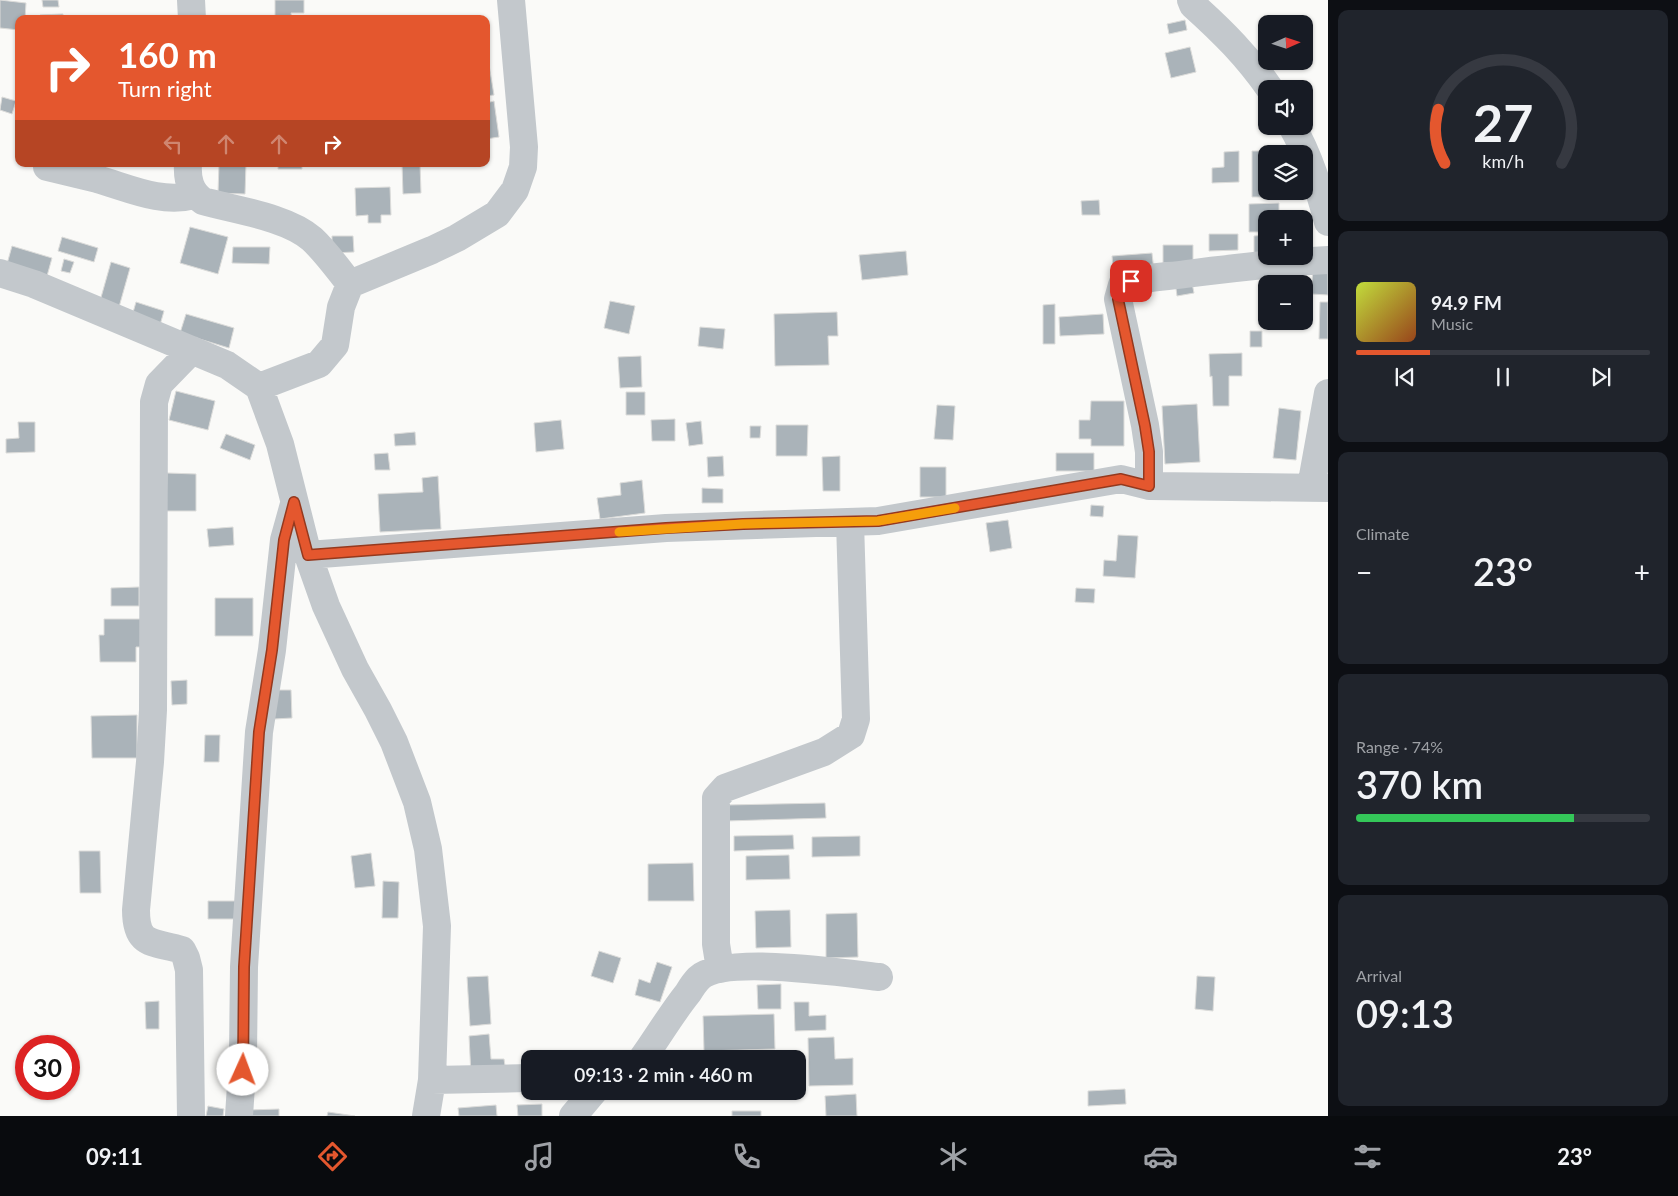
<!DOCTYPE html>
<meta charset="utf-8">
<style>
:root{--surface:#171b24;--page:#20242c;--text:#f1f3f6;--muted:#9ea1a6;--line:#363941;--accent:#e4572e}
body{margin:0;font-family:Lato,sans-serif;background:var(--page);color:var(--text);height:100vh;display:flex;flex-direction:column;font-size:19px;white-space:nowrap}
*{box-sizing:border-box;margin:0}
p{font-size:16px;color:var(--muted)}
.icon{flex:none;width:28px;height:28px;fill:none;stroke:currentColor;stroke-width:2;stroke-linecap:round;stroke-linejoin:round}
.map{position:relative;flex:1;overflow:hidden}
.sheet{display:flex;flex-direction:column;gap:10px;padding:10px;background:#0d0f14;width:350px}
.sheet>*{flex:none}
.top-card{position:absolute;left:15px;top:15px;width:475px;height:152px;border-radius:10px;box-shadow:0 1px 4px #0004;background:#e4572e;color:#fff;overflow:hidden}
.needle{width:32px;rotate:87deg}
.fabs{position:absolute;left:1258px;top:15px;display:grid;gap:10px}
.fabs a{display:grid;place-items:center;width:55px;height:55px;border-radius:10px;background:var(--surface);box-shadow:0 1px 4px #0004;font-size:25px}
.speed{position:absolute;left:15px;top:1035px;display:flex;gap:10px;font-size:25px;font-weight:700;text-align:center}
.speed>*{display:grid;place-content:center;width:65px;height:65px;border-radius:50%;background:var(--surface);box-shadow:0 1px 4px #0004;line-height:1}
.speed .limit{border:8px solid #d22;background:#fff;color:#111}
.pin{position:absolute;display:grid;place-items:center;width:42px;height:42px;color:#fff;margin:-21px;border-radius:10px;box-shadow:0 2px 8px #0006}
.me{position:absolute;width:55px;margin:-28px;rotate:2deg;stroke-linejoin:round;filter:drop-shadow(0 0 4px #0008)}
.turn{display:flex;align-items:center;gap:18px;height:105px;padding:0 20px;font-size:22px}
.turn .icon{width:65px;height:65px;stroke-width:2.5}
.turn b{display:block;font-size:35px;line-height:42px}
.lanes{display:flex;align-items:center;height:48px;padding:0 20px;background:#0003;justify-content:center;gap:25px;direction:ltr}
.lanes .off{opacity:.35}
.big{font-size:38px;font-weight:600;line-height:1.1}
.sheet .tile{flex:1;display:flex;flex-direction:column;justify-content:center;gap:8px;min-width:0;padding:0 18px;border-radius:10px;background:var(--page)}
.sheet .dial{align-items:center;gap:0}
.dial svg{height:130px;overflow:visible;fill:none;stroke:var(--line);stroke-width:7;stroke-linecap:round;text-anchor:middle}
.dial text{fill:var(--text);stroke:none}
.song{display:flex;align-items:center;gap:15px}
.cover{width:60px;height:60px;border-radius:8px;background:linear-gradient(135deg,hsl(70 70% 55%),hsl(20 70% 35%))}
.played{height:5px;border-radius:2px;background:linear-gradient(90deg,var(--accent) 25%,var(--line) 25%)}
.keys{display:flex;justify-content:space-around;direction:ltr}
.heat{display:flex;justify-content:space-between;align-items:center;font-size:28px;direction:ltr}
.charge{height:8px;border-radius:4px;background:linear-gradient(90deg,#34c759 74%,var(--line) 0)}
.trip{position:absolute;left:521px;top:1050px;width:285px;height:50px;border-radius:10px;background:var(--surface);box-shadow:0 1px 4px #0004;font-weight:600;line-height:50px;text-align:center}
.tab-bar{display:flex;height:80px;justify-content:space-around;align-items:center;background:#090b0e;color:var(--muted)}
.tab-bar .icon{width:35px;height:35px}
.tab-bar .current{color:var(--accent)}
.tab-bar b{font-size:22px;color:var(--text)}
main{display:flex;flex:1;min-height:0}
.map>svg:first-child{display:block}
</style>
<main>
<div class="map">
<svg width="1328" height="1116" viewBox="0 0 1328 1116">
<rect width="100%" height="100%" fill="#fafaf8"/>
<path fill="#aab3b9" stroke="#dcdcda" d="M 0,0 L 26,3 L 25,19 L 19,19 L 19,30 L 0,28 Z
M 42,0 L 58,0 L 59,7 L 43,7 Z
M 275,0 L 304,0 L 304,13 L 291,13 L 292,19 L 275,19 Z
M 63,14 L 63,19 L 40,19 L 40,15 Z
M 1185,20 L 1187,30 L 1169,34 L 1167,24 Z
M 1190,47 L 1196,72 L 1171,78 L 1165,53 Z
M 489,65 L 494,95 L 486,96 L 486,66 Z
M 2,97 L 16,101 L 12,114 L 0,110 Z
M 494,101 L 499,137 L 486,139 L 486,103 Z
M 1239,151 L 1239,182 L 1212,183 L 1212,168 L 1224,167 L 1224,152 Z
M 1252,151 L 1282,151 L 1282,154 L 1266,154 L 1266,191 L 1282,191 L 1283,197 L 1252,197 Z
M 219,164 L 246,164 L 245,194 L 218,193 Z
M 278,164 L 302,164 L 302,169 L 278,169 Z
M 402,164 L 420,164 L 421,193 L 403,194 Z
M 390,187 L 391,215 L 381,215 L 381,223 L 368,223 L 368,215 L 356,216 L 355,188 Z
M 1099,200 L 1100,215 L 1082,215 L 1081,201 Z
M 1279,203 L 1279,219 L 1266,219 L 1266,232 L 1249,232 L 1249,204 Z
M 190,227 L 228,237 L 218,274 L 180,263 Z
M 1209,234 L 1238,234 L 1238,250 L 1209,251 Z
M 1266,235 L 1266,256 L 1254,259 L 1254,236 Z
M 332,236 L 353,236 L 354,252 L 332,253 Z
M 62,237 L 98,248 L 94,262 L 58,251 Z
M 1163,245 L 1193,245 L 1193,262 L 1163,263 Z
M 12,246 L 52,258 L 47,276 L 7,264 Z
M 233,247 L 270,247 L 269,264 L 232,263 Z
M 906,251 L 908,275 L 862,280 L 859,255 Z
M 1152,253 L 1154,272 L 1114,276 L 1112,256 Z
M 64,259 L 74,262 L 70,273 L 61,271 Z
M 111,262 L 130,268 L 119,307 L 100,301 Z
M 1313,269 L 1328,271 L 1328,295 L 1311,294 Z
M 1191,278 L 1194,293 L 1177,296 L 1175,281 Z
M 610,301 L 635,306 L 629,334 L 604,328 Z
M 136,302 L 164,311 L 160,325 L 132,316 Z
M 1320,302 L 1328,302 L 1328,339 L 1319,339 Z
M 1055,304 L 1055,344 L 1043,344 L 1043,305 Z
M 837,312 L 838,336 L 828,336 L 829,365 L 775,366 L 774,314 Z
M 186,314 L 234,328 L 229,348 L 180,333 Z
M 1103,314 L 1104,334 L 1060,336 L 1059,317 Z
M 700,327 L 725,329 L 723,349 L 698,346 Z
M 1250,331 L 1262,331 L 1262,347 L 1250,347 Z
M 1242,353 L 1242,376 L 1229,376 L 1229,406 L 1213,406 L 1212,376 L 1210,377 L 1209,354 Z
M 641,356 L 642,387 L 620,388 L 618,357 Z
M 176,391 L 215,401 L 208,430 L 169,420 Z
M 626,392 L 645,392 L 645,415 L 626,415 Z
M 1091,401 L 1124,401 L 1124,446 L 1091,446 L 1091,439 L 1079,439 L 1079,420 L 1090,420 Z
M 1197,404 L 1200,462 L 1165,464 L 1162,406 Z
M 937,405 L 955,406 L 953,440 L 934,439 Z
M 1279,408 L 1301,411 L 1296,460 L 1273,458 Z
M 675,419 L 675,441 L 652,441 L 651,420 Z
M 561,420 L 564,449 L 536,452 L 534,423 Z
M 701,421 L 703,444 L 689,446 L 686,423 Z
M 18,422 L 35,422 L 35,452 L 6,453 L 6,439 L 19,438 Z
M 776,425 L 808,425 L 807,456 L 776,456 Z
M 750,426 L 761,426 L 760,438 L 750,438 Z
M 415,432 L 416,445 L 395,446 L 394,434 Z
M 226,434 L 255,445 L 250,460 L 220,448 Z
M 388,453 L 390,470 L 375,470 L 374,454 Z
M 1056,453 L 1094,453 L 1094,471 L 1056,471 Z
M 723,456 L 724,476 L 708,477 L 707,457 Z
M 840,456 L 840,491 L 823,491 L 822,457 Z
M 920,467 L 946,467 L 946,497 L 920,497 Z
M 167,473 L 196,474 L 196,511 L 166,511 Z
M 438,476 L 441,529 L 380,532 L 378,494 L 423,492 L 422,478 Z
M 642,480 L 645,513 L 600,519 L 597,498 L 621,495 L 620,483 Z
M 702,488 L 723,489 L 723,503 L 702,503 Z
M 1091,505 L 1104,506 L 1103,517 L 1090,516 Z
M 1008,520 L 1012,548 L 990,552 L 986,523 Z
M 233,527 L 234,545 L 209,547 L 207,529 Z
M 1118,535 L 1138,536 L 1135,578 L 1103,576 L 1104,560 L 1116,561 Z
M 139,587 L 139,606 L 111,606 L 111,588 Z
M 1076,588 L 1095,589 L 1094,603 L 1075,602 Z
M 215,598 L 253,598 L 253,636 L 215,636 Z
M 104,619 L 142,619 L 143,647 L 136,647 L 136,662 L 100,662 L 99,635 L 104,635 Z
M 187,680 L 187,704 L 172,705 L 171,681 Z
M 274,690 L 291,690 L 292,718 L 274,719 Z
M 137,715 L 137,758 L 92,758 L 91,716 Z
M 205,735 L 220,735 L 219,762 L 204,762 Z
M 825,803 L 826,818 L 726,821 L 726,805 Z
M 793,835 L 794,849 L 734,851 L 734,836 Z
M 860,836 L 860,856 L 812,857 L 812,837 Z
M 79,851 L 100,851 L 101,893 L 80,893 Z
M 371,853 L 375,886 L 355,888 L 351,856 Z
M 789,855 L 790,879 L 746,880 L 746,856 Z
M 693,863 L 694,901 L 648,901 L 648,864 Z
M 383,881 L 399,882 L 398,918 L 382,918 Z
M 208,901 L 237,901 L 237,919 L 208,919 Z
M 790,910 L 791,947 L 756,948 L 755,911 Z
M 857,913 L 858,957 L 826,958 L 826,914 Z
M 599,951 L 621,958 L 613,983 L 591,976 Z
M 657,962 L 672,967 L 660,1002 L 635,995 L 639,979 L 650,983 Z
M 488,976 L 491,1024 L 470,1026 L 467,977 Z
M 1197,976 L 1215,977 L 1213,1011 L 1195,1009 Z
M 781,984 L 781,1009 L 758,1009 L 757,985 Z
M 159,1001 L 159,1029 L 146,1029 L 145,1002 Z
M 794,1002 L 809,1002 L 809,1016 L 826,1015 L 826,1030 L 795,1031 Z
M 774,1014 L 775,1049 L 704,1051 L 703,1016 Z
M 489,1034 L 491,1059 L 504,1059 L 506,1073 L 471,1075 L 469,1036 Z
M 834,1037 L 835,1059 L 853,1058 L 853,1085 L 809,1086 L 808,1038 Z
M 733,1053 L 743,1053 L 744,1059 L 733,1059 Z
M 783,1054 L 783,1059 L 747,1059 L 747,1056 Z
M 1125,1089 L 1126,1104 L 1088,1106 L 1088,1091 Z
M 692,1091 L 745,1091 L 745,1092 L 692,1094 Z
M 856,1094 L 857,1116 L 826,1116 L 825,1096 Z
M 542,1104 L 542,1116 L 518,1116 L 517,1105 Z
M 496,1105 L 497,1116 L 459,1116 L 458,1108 Z
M 208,1106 L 224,1109 L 223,1116 L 206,1116 Z
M 279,1109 L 279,1116 L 248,1116 L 247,1110 Z
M 732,1111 L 761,1111 L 761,1116 L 732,1116 Z
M 328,1112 L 355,1116 L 327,1116 Z"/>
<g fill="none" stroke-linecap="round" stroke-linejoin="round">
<path stroke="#c3c8cc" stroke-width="28" d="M 191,0 L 192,19
M 1191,0 L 1193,5 C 1223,32 1247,56 1270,89
M 1292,126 C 1309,156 1319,188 1328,222
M 188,164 C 187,179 190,192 203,201 C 235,210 287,217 312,239 C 326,252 338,269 350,284
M 47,167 C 64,171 80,175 97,179 C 129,188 161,204 195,195
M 0,273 L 34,284 L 227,365 L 259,387 L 280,444 L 308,555 L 326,606 L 355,669 L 378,710 L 394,742 L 417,802 L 428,849 L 437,926 L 432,1080 L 426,1116
M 259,387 L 319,364 L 335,345 L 341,307 L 350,284 L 432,250 L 457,238 L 497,214 L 515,190 L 523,167 L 524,147 L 511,0
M 1149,486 L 1149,452 L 1145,425 L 1118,299 L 1122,285 C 1141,277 1165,277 1186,274 C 1233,268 1281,262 1328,260
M 1311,487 L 1328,393
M 308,555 L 666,528 L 878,521 L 1121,479 L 1149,486 L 1328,488
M 720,969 L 716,944 L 716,798 L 725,788 L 824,752 L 851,735 L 856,719 L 850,522
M 642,1059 C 658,1037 671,1014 688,993 C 691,988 695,982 699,978 C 724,955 845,973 879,977
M 432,1080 L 530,1078
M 191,1116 L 189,970 L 186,958 L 182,950 C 153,941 136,947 136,910 L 150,762 L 153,710 L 154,402 L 159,384 L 192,350
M 239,1116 L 243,1055 L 244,967 L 259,732 L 272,650 L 284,540 L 294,504
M 573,1116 L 594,1091"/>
</g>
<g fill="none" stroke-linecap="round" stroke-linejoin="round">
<g stroke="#94391e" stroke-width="12">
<path id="route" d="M 243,1070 L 244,967 L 259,732 L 272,650 L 284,540 L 294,502 L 308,555 L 666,528 L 743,524 L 878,521 L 1121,479 L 1149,486 L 1149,452 L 1145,426 L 1118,299 L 1122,285 L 1131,281"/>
</g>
<use href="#route" stroke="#e4572e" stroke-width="9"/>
<path stroke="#f59e0b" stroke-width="9" d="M 619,532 L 743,524 L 878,521 L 955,508"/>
</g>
</svg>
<div class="fabs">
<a><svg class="needle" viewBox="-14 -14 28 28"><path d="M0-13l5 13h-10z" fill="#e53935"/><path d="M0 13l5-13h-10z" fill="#9ea1a6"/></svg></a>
<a><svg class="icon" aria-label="sound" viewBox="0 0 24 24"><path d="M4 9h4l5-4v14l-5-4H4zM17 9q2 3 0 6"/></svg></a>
<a><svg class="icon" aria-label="layers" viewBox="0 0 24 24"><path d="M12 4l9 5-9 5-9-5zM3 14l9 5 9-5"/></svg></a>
<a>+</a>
<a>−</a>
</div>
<div class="speed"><div class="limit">30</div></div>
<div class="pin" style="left:1131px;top:281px;background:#d93025"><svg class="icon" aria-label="arrive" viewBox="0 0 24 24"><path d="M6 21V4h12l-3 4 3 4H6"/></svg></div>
<svg class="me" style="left:243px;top:1070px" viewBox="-20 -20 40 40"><circle r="19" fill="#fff"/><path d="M0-13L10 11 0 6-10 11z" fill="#e4572e"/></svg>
<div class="trip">09:13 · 2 min · 460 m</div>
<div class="top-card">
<div class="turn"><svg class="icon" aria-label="right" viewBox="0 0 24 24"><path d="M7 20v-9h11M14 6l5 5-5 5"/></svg><div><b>160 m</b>Turn right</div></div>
<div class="lanes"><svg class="icon off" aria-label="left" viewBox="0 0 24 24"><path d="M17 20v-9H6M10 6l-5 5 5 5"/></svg><svg class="icon off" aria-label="ahead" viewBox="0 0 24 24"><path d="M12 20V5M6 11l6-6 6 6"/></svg><svg class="icon off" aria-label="ahead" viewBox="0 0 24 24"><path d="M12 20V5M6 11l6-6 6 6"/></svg><svg class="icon" aria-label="right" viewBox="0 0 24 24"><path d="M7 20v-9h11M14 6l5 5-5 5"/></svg></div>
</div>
</div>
<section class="sheet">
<div class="tile dial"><svg viewBox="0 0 100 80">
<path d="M14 69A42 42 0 1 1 86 69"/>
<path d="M14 69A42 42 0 0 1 10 36" stroke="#e4572e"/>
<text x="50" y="56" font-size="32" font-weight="700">27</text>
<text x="50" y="72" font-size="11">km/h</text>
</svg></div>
<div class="tile">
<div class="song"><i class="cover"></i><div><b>94.9 FM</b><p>Music</p></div></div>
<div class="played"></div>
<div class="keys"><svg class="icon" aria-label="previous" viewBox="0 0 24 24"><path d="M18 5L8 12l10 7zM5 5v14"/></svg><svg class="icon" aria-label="pause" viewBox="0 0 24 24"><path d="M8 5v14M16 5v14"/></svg><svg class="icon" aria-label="next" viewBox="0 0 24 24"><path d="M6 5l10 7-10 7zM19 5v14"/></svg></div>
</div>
<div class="tile"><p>Climate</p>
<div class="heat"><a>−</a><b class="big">23°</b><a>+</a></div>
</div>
<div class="tile"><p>Range · 74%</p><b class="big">370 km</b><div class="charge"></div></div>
<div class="tile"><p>Arrival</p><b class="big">09:13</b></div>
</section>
</main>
<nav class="tab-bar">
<b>09:11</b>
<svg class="icon current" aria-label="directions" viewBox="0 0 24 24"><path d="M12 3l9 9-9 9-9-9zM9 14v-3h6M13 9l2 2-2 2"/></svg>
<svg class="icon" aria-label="music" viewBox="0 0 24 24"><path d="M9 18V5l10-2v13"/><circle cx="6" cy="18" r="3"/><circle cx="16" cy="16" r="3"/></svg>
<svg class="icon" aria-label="phone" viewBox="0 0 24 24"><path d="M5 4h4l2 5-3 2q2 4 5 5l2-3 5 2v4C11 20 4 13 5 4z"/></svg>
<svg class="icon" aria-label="climate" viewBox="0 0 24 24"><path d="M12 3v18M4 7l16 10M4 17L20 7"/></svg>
<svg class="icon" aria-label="car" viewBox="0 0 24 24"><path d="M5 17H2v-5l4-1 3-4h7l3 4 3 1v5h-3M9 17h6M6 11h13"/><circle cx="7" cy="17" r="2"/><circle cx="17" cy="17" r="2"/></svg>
<svg class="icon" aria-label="filters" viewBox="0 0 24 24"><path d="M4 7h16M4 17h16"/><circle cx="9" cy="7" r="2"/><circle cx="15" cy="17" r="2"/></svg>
<b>23°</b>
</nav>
